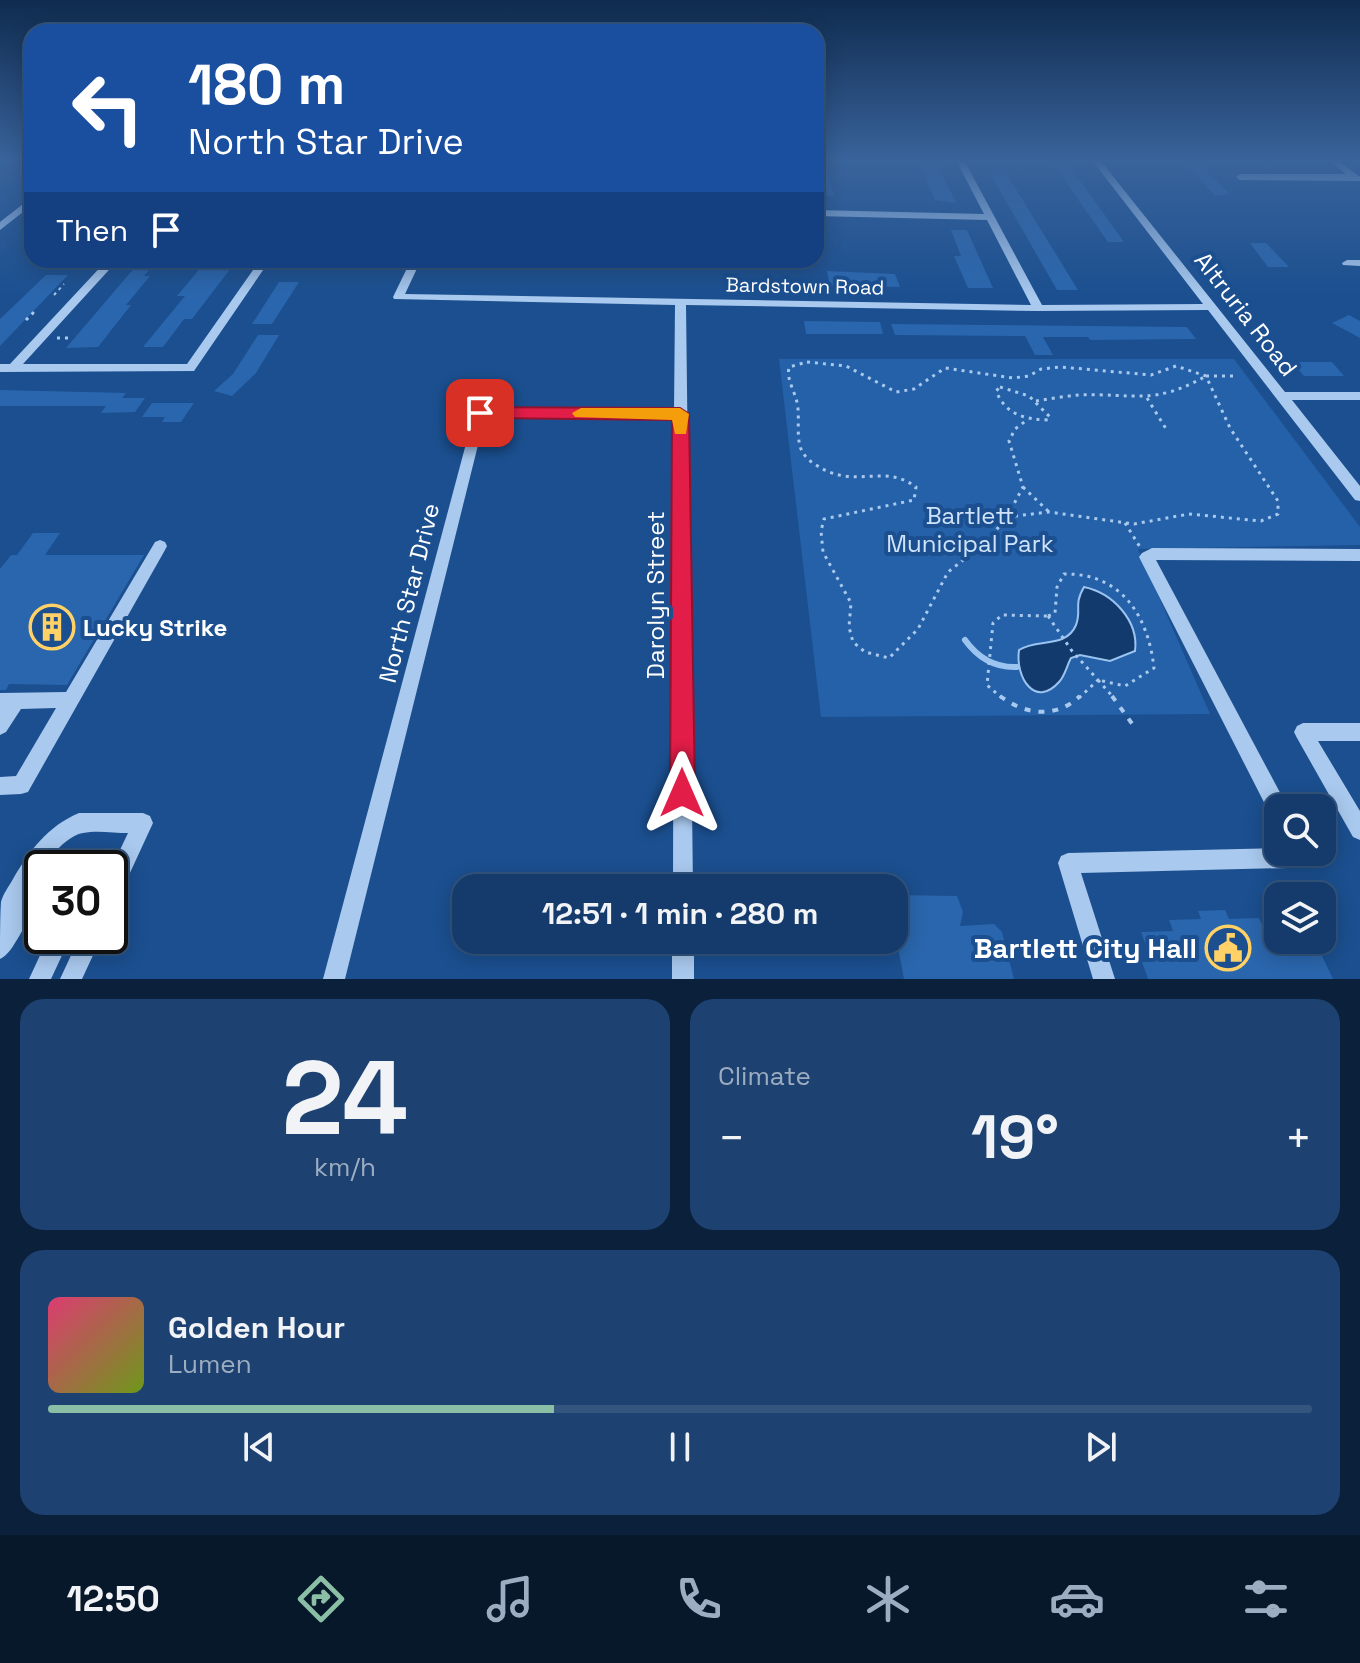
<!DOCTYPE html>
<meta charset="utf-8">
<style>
:root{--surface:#143b6b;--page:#1d4271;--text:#f1f3f6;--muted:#9dadc1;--line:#33557e;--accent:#8abfa5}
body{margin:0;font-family:"Space Grotesk",sans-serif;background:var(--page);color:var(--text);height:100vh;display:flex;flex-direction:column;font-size:30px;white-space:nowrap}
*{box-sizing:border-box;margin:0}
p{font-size:26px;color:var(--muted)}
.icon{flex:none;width:44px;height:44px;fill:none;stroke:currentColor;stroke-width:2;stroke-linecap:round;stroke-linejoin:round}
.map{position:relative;height:979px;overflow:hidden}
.panel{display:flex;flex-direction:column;gap:20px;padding:20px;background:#0b203b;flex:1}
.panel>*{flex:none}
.top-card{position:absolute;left:24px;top:24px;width:800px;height:244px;border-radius:24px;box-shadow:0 4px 20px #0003,0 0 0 2px var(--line);background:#1a4fa0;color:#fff;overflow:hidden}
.fabs{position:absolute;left:1264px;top:794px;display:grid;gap:16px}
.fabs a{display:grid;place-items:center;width:72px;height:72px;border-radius:16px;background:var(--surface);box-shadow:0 4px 20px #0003,0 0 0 2px var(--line);font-size:40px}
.speed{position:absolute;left:24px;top:850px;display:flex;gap:16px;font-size:40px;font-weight:700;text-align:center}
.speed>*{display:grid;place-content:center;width:104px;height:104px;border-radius:50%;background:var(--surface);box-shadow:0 4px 20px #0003,0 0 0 2px var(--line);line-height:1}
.speed .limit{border:4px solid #111;border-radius:12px;background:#fff;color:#111}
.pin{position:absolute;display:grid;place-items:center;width:68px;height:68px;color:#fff;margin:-34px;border-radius:16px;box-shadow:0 4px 12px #0006}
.me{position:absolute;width:88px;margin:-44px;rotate:0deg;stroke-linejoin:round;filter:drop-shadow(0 0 6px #0008)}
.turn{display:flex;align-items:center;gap:28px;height:168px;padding:0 32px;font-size:36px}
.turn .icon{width:104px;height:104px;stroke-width:2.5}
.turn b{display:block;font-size:56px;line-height:68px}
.then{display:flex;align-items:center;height:76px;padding:0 32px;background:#0003;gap:16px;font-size:30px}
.big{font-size:60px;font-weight:700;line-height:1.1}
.panel .card{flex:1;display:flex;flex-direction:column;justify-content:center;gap:12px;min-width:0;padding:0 28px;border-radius:24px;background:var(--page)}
.panel .dial{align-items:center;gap:0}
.dial b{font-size:104px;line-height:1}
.song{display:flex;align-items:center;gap:24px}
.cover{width:96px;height:96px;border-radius:12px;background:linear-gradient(135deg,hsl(340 70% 55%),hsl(80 70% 35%))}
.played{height:8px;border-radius:4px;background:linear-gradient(90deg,var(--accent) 40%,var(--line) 40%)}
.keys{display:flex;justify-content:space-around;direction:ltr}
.heat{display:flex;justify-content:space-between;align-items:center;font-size:44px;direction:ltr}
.panel .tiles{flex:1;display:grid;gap:20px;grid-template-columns:1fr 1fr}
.card:last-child{grid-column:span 2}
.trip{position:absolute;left:452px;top:874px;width:456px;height:80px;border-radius:24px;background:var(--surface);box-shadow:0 4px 20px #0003,0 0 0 2px var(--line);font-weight:700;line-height:80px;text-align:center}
.tab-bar{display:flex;height:128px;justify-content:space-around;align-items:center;background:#08182b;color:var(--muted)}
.tab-bar .icon{width:56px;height:56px}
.tab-bar .current{color:var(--accent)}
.tab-bar b{font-size:36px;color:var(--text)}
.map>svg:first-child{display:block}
</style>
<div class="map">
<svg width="1360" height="979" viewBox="0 0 1360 979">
<rect width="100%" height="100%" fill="#1b4f8f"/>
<path fill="#2461a8" d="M 779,359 L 1234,359 L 1360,527 L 1360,545 L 1138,549 L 1210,714 L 821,717 Z"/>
<path fill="#123a6d" stroke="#9cc4f0" stroke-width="2" d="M 1084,587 C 1113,593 1139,621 1135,651 L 1110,661 L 1080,655 L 1071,658 C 1067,665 1065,676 1059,682 C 1035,709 1015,677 1019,650 C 1037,638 1066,649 1076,625 C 1082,609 1073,606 1084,587 Z"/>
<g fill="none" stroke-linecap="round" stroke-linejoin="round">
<path stroke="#9cc4f0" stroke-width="6" d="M 965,640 C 978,658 994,668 1017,667"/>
</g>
<path fill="#2a66ad" d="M 816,160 L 824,160 L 834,196 L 816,196 Z
M 917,160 L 935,160 L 956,203 L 935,200 Z
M 1196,160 L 1230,194 L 1216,196 L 1188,167 Z
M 1053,164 L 1069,165 L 1124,242 L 1108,242 Z
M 990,173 L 1006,173 L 1078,290 L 1057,290 Z
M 951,230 L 967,230 L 993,288 L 968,288 L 954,256 L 961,256 Z
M 1250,243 L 1266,243 L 1289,267 L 1268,267 Z
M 141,260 L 158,260 L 144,276 L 150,276 L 126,305 L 131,305 L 98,347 L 66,348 Z
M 207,260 L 229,260 L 226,264 L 234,264 L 192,319 L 184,319 L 163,347 L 143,347 L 185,296 L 177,296 Z
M 827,271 L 895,274 L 900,287 L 830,286 Z
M 46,275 L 68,275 L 0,346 L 0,319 Z
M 279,282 L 299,282 L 272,324 L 252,324 Z
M 1349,315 L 1360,321 L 1360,338 L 1332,323 Z
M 804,321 L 880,322 L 883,334 L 806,334 Z
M 891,324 L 1187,327 L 1196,339 L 1090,340 L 1088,337 L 1043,337 L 1053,355 L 1035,355 L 1025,336 L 895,335 Z
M 258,335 L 279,335 L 256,373 L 232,396 L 214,391 L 233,374 Z
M 1292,362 L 1332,362 L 1344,376 L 1304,376 Z
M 0,390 L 126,393 L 122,398 L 145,398 L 135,412 L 101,413 L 106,406 L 0,406 Z
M 152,403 L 194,403 L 181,422 L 162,422 L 165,417 L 142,417 Z
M 33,533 L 60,533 L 45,555 L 144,555 L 67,685 L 9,684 L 6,690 L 0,690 L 0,569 L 11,555 L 17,555 Z
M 894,895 L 957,896 L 963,912 L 960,926 L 994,924 L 1002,932 L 1014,979 L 904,979 L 894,926 Z
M 1225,910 L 1229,919 L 1259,918 L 1266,933 L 1278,933 L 1278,940 L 1305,940 L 1313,956 L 1322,956 L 1333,979 L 1148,979 L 1142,962 L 1152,962 L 1141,932 L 1173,931 L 1169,920 L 1201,919 L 1198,911 Z"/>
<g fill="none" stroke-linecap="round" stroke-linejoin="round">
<path stroke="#a9c9ee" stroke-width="2" stroke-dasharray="3 4" stroke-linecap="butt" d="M 54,295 L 64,284"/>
<path stroke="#a9c9ee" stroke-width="3" stroke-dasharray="3 5" stroke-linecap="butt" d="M 26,320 L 33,313 L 30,313
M 57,338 L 73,338
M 807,362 L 846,366 L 896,392 L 914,389 L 945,368 L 1013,378 L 1029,376 L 1041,369 L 1061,367 L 1151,375 L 1176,366 L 1206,376 L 1230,428 L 1278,501 L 1278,514 L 1261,521 L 1189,514 L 1134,524 L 1049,512 L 1007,517 L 986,542 L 948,572 L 918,629 L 889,658 L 865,652 L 853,642 L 849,627 L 851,603 L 823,552 L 821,531 L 824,519 L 914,500 L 916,487 C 882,462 856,491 816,465 C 809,461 802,454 800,446 C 797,435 799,421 798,409 C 797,393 786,382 789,367 Z
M 1206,376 L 1238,376
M 1000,387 L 1029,396 L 1050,417 L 1048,420 C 1024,419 1006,415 996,391 Z
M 1147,398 L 1168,432
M 1036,401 C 1050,399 1065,396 1079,395 C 1135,393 1153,406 1206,376
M 1023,487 L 1049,512
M 1007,517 L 1023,487 L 1009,441 L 1015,429 L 1027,420
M 1125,523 L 1140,547
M 1048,616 L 1072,651 L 1098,680
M 1048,616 L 1055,613 L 1057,587 L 1064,574 C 1121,573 1148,615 1154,668 L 1125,686 L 1098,680
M 1098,680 L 1114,698
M 1002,698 L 987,685 L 993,623 L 1002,615 L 1048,616
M 1079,698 L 1098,680"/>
<path stroke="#a9c9ee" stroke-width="4" stroke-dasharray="6 8" stroke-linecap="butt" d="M 1000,696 C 1025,715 1056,719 1080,696
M 1112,696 L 1133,725"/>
<path fill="#a9c9ee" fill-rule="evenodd" d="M 956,160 L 964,160 L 1042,305 L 1203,304 L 1092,160 L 1100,160 L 1285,392 L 1360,392 L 1360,400 L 1292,400 L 1360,486 L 1360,501 L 1355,500 L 1208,310 L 1038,311 L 686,305 L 693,888 L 673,888 L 674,418 L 485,417 L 345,979 L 323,979 L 475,410 L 674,410 L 675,305 L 394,299 L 393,297 L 411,260 L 421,260 L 405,294 L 1031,305 L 987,220 L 816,216 L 816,210 L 984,214 Z
M 1329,160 L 1338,160 L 1360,177 L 1360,181 L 1240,180 L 1236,177 L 1240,174 L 1346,174 Z
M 32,197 L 32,205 L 0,230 L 0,222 Z
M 107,260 L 118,260 L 23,364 L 187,364 L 260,260 L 270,260 L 194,371 L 0,372 L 0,364 L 10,364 Z
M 1347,260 L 1360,260 L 1360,266 L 1343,265 L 1342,263 Z
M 160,540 L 165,542 L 167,546 L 165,550 L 28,792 L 21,794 L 0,795 L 0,777 L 16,776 L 56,708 L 21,709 L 6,732 L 0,735 L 0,693 L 66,692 L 155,542 Z
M 1152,548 L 1360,549 L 1360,561 L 1156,560 L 1285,802 L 1287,808 L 1278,808 L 1278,819 L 1271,816 L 1139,557 L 1142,553 Z
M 1303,723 L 1360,723 L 1360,741 L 1318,741 L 1360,811 L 1360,840 L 1353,837 L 1297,738 L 1294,732 L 1297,726 Z
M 79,813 L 143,813 L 150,816 L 153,823 L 117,901 L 110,904 L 110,871 L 128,833 C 114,833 97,830 83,833 C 60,837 38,874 28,892 L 42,887 L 42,907 C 23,920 15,953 0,959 C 0,943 0,916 1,902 C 3,894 9,886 13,879 C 29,851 48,826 79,813 Z
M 1278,848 L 1278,852 L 1298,852 L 1294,865 L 1287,868 L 1081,873 L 1115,979 L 1093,979 L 1058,863 L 1061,856 L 1068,853 Z
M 49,936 L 71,936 L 51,979 L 29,979 Z
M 80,936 L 102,936 L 82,979 L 60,979 Z
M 672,940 L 694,940 L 694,979 L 672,979 Z"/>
</g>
<linearGradient id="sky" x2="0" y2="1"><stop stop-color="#0f2b4f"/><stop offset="0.54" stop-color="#39639b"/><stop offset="1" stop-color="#39639b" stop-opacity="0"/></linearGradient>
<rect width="1360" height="297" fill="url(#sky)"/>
<path fill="#e11d48" stroke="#92132f" stroke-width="2" d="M 480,407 L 680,408 L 689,414 L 695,793 L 691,802 L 682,806 L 674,802 L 670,793 L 672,420 L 480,418 L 472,413 Z"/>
<path fill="#f59e0b" d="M 581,408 L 680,408 L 689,414 L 686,434 L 675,434 L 672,420 L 575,417 L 572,413 Z"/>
<defs>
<g id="building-ring" transform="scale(2.3)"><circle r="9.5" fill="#1b4f8f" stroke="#ffd166" stroke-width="1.5"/><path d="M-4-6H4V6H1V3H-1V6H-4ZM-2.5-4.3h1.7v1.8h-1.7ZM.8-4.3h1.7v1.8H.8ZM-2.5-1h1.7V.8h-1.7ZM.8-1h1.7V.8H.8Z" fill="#ffd166"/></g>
<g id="civic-ring" transform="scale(2.3)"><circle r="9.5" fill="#1b4f8f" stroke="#ffd166" stroke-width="1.5"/><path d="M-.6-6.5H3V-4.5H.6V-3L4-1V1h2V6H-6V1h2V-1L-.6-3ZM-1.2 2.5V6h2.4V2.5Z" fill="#ffd166"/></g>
</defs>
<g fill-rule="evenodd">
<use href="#building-ring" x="52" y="627"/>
<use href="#civic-ring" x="1228" y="948"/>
</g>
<g text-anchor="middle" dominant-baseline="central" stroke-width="8" stroke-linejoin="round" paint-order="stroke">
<g font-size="20" fill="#fff" stroke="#1b4f8f">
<text transform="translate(805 286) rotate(1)">Bardstown Road</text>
</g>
<g font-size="24" fill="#fff" stroke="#1b4f8f">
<text transform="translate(1246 314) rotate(52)">Altruria Road</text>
<text transform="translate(409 593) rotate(-76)">North Star Drive</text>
<text transform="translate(655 595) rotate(-90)">Darolyn Street</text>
</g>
<g font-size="24" fill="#cfe3fa" stroke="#1b4f8f">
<text x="970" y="515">Bartlett<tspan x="970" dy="28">Municipal Park</tspan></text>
</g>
<g font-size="24" font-weight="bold" fill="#fff" stroke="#1b4f8f" text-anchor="start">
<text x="83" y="627">Lucky Strike</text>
</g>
<g font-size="28" font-weight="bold" fill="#fff" stroke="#1b4f8f" text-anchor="end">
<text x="1197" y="948">Bartlett City Hall</text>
</g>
</g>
</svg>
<div class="fabs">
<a><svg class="icon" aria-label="search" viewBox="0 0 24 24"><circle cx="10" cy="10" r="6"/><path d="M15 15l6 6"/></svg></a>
<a><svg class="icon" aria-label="layers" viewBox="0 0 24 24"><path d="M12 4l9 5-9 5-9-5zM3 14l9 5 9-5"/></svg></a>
</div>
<div class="speed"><div class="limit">30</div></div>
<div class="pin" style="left:480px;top:413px;background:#d93025"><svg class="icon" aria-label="arrive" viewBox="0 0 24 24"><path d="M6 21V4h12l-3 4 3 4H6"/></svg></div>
<svg class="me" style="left:682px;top:793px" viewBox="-20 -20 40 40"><path d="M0-17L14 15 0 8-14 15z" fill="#e11d48" stroke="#fff" stroke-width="4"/></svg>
<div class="trip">12:51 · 1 min · 280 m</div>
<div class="top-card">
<div class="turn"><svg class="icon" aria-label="left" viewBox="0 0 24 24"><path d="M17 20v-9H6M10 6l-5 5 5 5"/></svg><div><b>180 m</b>North Star Drive</div></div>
<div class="then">Then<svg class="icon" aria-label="arrive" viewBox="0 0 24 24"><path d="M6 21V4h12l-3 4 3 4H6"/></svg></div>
</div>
</div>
<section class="panel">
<div class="tiles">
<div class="card dial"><b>24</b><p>km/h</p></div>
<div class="card"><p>Climate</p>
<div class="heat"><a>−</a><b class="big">19°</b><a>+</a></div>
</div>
<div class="card">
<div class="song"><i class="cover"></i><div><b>Golden Hour</b><p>Lumen</p></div></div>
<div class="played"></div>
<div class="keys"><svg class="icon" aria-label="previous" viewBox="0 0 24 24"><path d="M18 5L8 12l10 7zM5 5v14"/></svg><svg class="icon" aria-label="pause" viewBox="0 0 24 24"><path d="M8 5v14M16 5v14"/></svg><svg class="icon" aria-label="next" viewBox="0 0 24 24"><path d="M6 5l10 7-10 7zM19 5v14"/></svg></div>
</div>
</div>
</section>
<nav class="tab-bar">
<b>12:50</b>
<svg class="icon current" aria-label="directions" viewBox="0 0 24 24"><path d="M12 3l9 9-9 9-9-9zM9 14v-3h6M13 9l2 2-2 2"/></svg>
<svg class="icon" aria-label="music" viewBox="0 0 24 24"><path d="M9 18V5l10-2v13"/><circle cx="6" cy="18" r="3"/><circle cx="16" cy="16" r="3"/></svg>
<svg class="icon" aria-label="phone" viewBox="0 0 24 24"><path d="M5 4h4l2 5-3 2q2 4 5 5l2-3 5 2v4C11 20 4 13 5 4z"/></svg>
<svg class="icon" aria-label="climate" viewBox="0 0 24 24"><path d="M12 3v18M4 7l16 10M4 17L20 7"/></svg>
<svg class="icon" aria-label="car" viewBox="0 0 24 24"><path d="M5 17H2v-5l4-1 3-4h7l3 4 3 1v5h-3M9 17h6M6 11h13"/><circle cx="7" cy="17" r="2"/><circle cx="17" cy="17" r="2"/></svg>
<svg class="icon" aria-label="filters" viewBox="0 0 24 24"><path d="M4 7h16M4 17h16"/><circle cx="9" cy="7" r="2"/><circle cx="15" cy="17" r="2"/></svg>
</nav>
